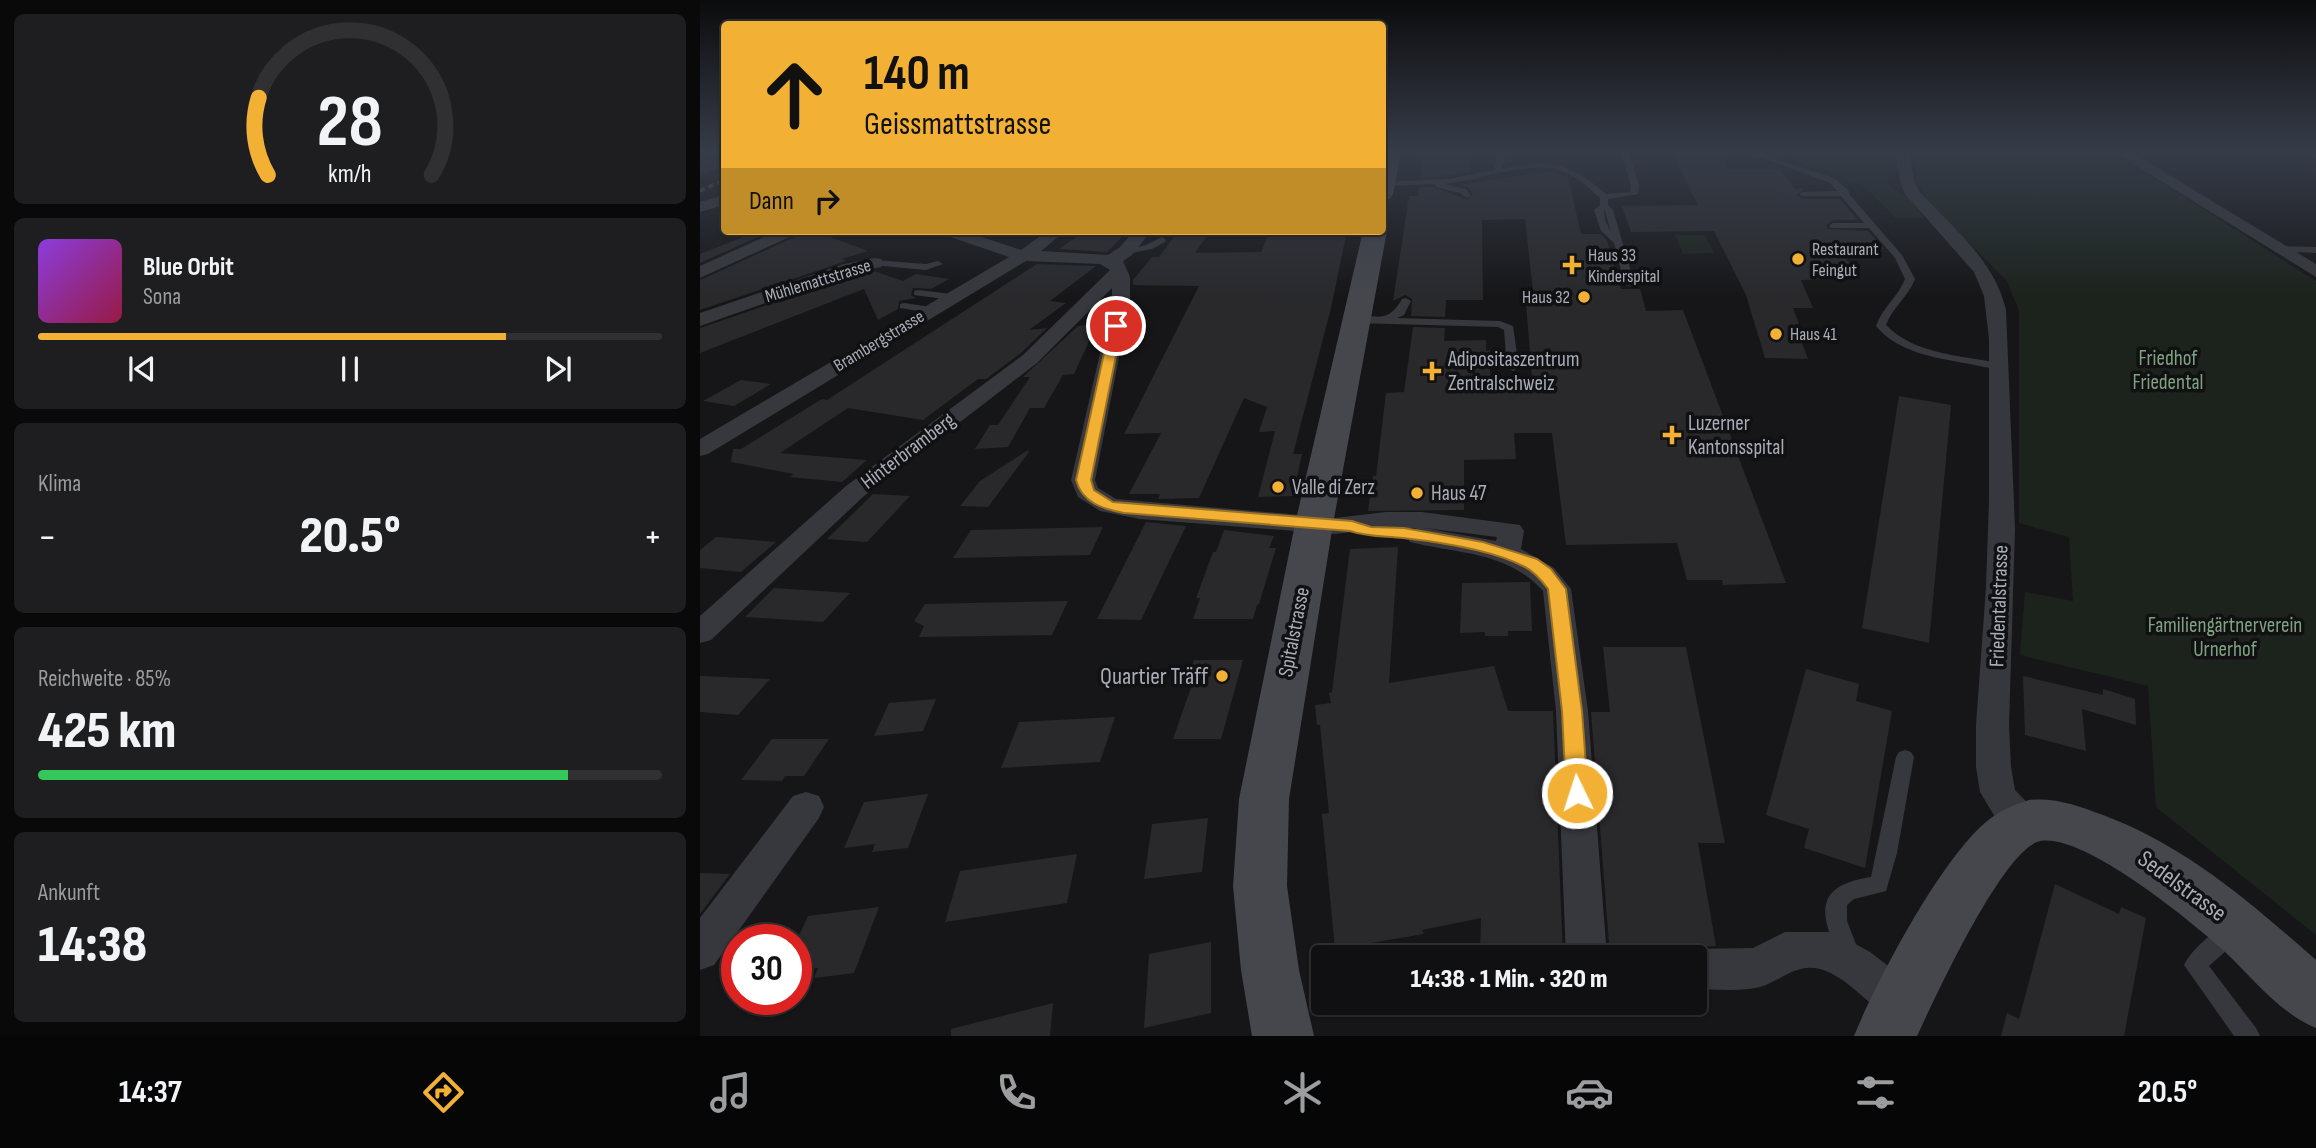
<!DOCTYPE html>
<html lang="de">
<meta charset="utf-8">
<style>
:root{--surface:#101012;--page:#1e1e20;--text:#f1f3f6;--muted:#9c9d9f;--line:#303032;--accent:#f2b134}
body{margin:0;font-family:"Sofia Sans Condensed",sans-serif;background:var(--page);color:var(--text);height:100vh;display:flex;flex-direction:column;font-size:26px;white-space:nowrap}
*{box-sizing:border-box;margin:0}
p{font-size:23px;color:var(--muted)}
.icon{flex:none;width:38px;height:38px;fill:none;stroke:currentColor;stroke-width:2;stroke-linecap:round;stroke-linejoin:round}
.map{position:relative;flex:1;overflow:hidden}
.drawer{display:flex;flex-direction:column;gap:14px;padding:14px;background:#09090a;width:700px}
.drawer>*{flex:none}
.hud{position:absolute;left:21px;top:21px;width:665px;height:214px;border-radius:7px;box-shadow:0 2px 5px #0004,0 0 0 2px var(--line);background:#f2b134;color:#111;overflow:hidden}
.speed{position:absolute;left:21px;top:924px;display:flex;gap:14px;font-size:35px;font-weight:700;text-align:center}
.speed>*{display:grid;place-content:center;width:91px;height:91px;border-radius:50%;background:var(--surface);box-shadow:0 2px 5px #0004,0 0 0 2px var(--line);line-height:1}
.speed .limit{border:10px solid #d22;background:#fff;color:#111}
.pin{position:absolute;display:grid;place-items:center;width:60px;height:60px;color:#fff;margin:-30px;border:4px solid #fff;border-radius:50%;box-shadow:0 2px 7px #0007}
.me{position:absolute;width:77px;margin:-38px;rotate:356deg;stroke-linejoin:round;filter:drop-shadow(0 0 5px #0008)}
.turn{display:flex;align-items:center;gap:24px;height:147px;padding:0 28px;font-size:32px}
.turn .icon{width:91px;height:91px;stroke-width:2.5}
.turn b{display:block;font-size:49px;line-height:60px}
.then{display:flex;align-items:center;height:66px;padding:0 28px;background:#0003;gap:14px;font-size:26px}
.big{font-size:52px;font-weight:800;line-height:1.1}
.drawer .widget{flex:1;display:flex;flex-direction:column;justify-content:center;gap:10px;min-width:0;padding:0 24px;border-radius:10px;background:var(--page)}
.drawer .dial{align-items:center;gap:0}
.dial svg{height:182px;overflow:visible;fill:none;stroke:var(--line);stroke-width:7;stroke-linecap:round;text-anchor:middle}
.dial text{fill:var(--text);stroke:none}
.song{display:flex;align-items:center;gap:21px}
.cover{width:84px;height:84px;border-radius:10px;background:linear-gradient(135deg,hsl(270 70% 55%),hsl(340 70% 35%))}
.played{height:7px;border-radius:4px;background:linear-gradient(90deg,var(--accent) 75%,var(--line) 75%)}
.keys{display:flex;justify-content:space-around;direction:ltr}
.heat{display:flex;justify-content:space-between;align-items:center;font-size:38px;direction:ltr}
.charge{height:10px;border-radius:5px;background:linear-gradient(90deg,#34c759 85%,var(--line) 0)}
.trip{position:absolute;left:611px;top:945px;width:396px;height:70px;border-radius:7px;background:var(--surface);box-shadow:0 2px 5px #0004,0 0 0 2px var(--line);font-weight:800;line-height:70px;text-align:center}
.tabs{display:flex;height:112px;justify-content:space-around;align-items:center;background:#060607;color:var(--muted)}
.tabs .icon{width:49px;height:49px}
.tabs .active{color:var(--accent)}
.tabs b{font-size:32px;color:var(--text)}
main{display:flex;flex:1;min-height:0}
.map>svg:first-child{display:block}
</style>
<main>
<section class="drawer">
<div class="widget dial"><svg viewBox="0 0 100 80">
<path d="M14 69A42 42 0 1 1 86 69"/>
<path d="M14 69A42 42 0 0 1 10 35" stroke="#f2b134"/>
<text x="50" y="56" font-size="32" font-weight="700">28</text>
<text x="50" y="72" font-size="11">km/h</text>
</svg></div>
<div class="widget">
<div class="song"><i class="cover"></i><div><b>Blue Orbit</b><p>Sona</p></div></div>
<div class="played"></div>
<div class="keys"><svg class="icon" aria-label="previous" viewBox="0 0 24 24"><path d="M18 5L8 12l10 7zM5 5v14"/></svg><svg class="icon" aria-label="pause" viewBox="0 0 24 24"><path d="M8 5v14M16 5v14"/></svg><svg class="icon" aria-label="next" viewBox="0 0 24 24"><path d="M6 5l10 7-10 7zM19 5v14"/></svg></div>
</div>
<div class="widget"><p>Klima</p>
<div class="heat"><a>−</a><b class="big">20.5°</b><a>+</a></div>
</div>
<div class="widget"><p>Reichweite · 85%</p><b class="big">425 km</b><div class="charge"></div></div>
<div class="widget"><p>Ankunft</p><b class="big">14:38</b></div>
</section>
<div class="map">
<svg width="1616" height="1036" viewBox="0 0 1616 1036">
<rect width="100%" height="100%" fill="#161618"/>
<path fill="#1c231d" d="M 1122,152 L 1196,152 L 1198,168 L 1186,178 L 1191,188 L 1209,197 L 1224,218 L 1196,218 L 1160,183 L 1151,182 L 1138,174 L 1087,158 Z
M 1214,152 L 1424,152 L 1415,153 L 1616,281 L 1616,935 L 1456,807 L 1448,686 L 1320,655 L 1325,592 L 1373,601 L 1369,537 L 1319,523 L 1319,311 L 1307,281 L 1227,200 L 1216,177 Z
M 975,235 L 1005,235 L 1014,253 L 983,254 Z"/>
<g fill="none" stroke-linecap="round" stroke-linejoin="round">
<path stroke="#2c353c" stroke-width="4.5" d="M 1613,152 L 1616,154"/>
</g>
<path fill="#29292c" d="M 0,152 L 24,152 L 24,166 L 0,176 Z
M 724,152 L 770,152 L 770,172 L 721,178 Z
M 972,152 L 1018,152 L 1028,169 L 1080,169 L 1095,189 L 1131,188 L 1103,189 L 1097,195 L 1103,199 L 1140,199 L 1158,220 L 1133,220 L 1126,225 L 1128,229 L 1168,231 L 1184,249 L 1139,250 L 1150,264 L 1117,264 L 1127,279 L 1101,280 L 1113,308 L 1093,308 L 1099,324 L 1095,324 L 1108,359 L 1065,358 L 1046,295 L 1014,231 L 931,232 L 922,206 L 998,205 Z
M 849,171 L 868,177 L 881,234 L 900,234 L 907,240 L 921,289 L 940,289 L 946,311 L 983,310 L 1086,583 L 1023,585 L 1022,580 L 987,580 L 977,543 L 866,545 L 852,433 L 814,433 L 816,459 L 764,460 L 764,510 L 668,511 L 673,476 L 676,476 L 686,393 L 704,392 L 713,327 L 745,328 L 744,341 L 786,340 L 786,351 L 790,350 L 790,390 L 833,390 L 825,291 L 833,291 L 825,219 L 782,220 L 783,300 L 746,300 L 745,317 L 711,316 L 712,299 L 705,295 L 693,301 L 709,196 L 718,196 L 719,187 L 733,187 L 768,200 L 773,194 L 768,187 L 759,185 Z
M 59,231 L 71,231 L 0,263 L 0,254 Z
M 101,231 L 114,231 L 168,251 L 142,259 L 146,261 L 0,310 L 0,280 L 97,236 Z
M 478,231 L 510,231 L 495,253 L 561,252 L 570,231 L 647,231 L 631,308 L 593,454 L 602,454 L 593,496 L 558,497 L 575,431 L 559,432 L 567,407 L 544,398 L 499,498 L 458,499 L 460,494 L 429,494 L 461,433 L 424,434 L 499,286 L 433,285 L 433,280 L 452,257 L 459,257 Z
M 381,234 L 424,235 L 407,252 L 359,249 Z
M 337,264 L 396,266 L 350,301 L 366,303 L 329,330 L 347,328 L 321,353 L 286,379 L 278,379 L 223,420 L 148,408 L 80,453 L 167,460 L 142,482 L 89,477 L 94,474 L 31,462 L 33,449 L 41,449 L 122,399 L 127,400 Z
M 174,271 L 203,281 L 216,274 L 249,279 L 231,289 L 213,288 L 211,295 L 216,298 L 199,301 L 198,309 L 178,320 L 164,289 L 0,353 L 0,328 L 155,275 Z
M 397,324 L 374,374 L 363,375 L 344,408 L 330,408 L 308,447 L 275,449 L 290,425 L 298,425 L 330,377 L 323,377 L 378,326 Z
M 41,380 L 71,384 L 34,406 L 3,401 Z
M 1199,396 L 1251,405 L 1229,643 L 1162,628 Z
M 328,450 L 329,452 L 288,507 L 260,506 L 280,481 Z
M 173,494 L 210,496 L 167,542 L 127,539 Z
M 446,522 L 486,526 L 441,620 L 397,619 Z
M 403,527 L 390,555 L 253,558 L 271,530 Z
M 524,530 L 574,536 L 569,548 L 576,548 L 559,604 L 557,605 L 553,619 L 493,619 L 500,598 L 496,598 L 513,552 L 516,552 Z
M 16,537 L 76,542 L 41,572 L 0,568 L 0,550 Z
M 698,547 L 689,683 L 794,666 L 808,711 L 853,711 L 863,956 L 780,956 L 781,918 L 722,930 L 724,934 L 635,949 L 622,814 L 629,813 L 620,725 L 617,725 L 615,705 L 631,703 L 629,693 L 632,692 L 650,549 Z
M 830,582 L 832,631 L 808,631 L 808,636 L 785,636 L 785,632 L 760,633 L 762,583 Z
M 74,588 L 150,593 L 123,622 L 45,617 Z
M 368,601 L 352,635 L 219,637 L 224,626 L 214,621 L 225,604 Z
M 903,647 L 986,647 L 1025,843 L 998,843 L 1016,946 L 993,947 L 975,957 L 910,956 L 891,712 L 910,712 Z
M 494,660 L 543,660 L 521,739 L 473,739 L 494,679 L 488,678 Z
M 1106,669 L 1159,684 L 1156,701 L 1192,711 L 1165,868 L 1104,848 L 1109,829 L 1066,815 Z
M 0,676 L 70,679 L 38,715 L 0,712 Z
M 1323,676 L 1403,695 L 1403,689 L 1435,699 L 1436,725 L 1382,709 L 1386,751 L 1325,735 Z
M 236,699 L 223,731 L 174,736 L 189,703 Z
M 415,717 L 400,762 L 301,768 L 319,722 Z
M 72,739 L 129,739 L 104,776 L 85,776 L 82,781 L 41,780 Z
M 228,794 L 208,848 L 172,852 L 175,844 L 144,848 L 164,802 Z
M 508,818 L 502,872 L 444,879 L 452,824 Z
M 377,854 L 367,903 L 245,922 L 260,871 Z
M 0,873 L 30,874 L 0,914 Z
M 1355,884 L 1419,914 L 1421,907 L 1446,918 L 1424,1036 L 1301,1036 L 1307,1013 L 1319,1019 Z
M 179,907 L 154,973 L 114,978 L 118,968 L 96,971 L 96,942 L 108,916 Z
M 511,942 L 511,1013 L 444,1028 L 449,954 Z
M 353,1003 L 350,1036 L 251,1036 L 251,1029 Z"/>
<g fill="none" stroke-linecap="round" stroke-linejoin="round">
<path fill="#37383d" fill-rule="evenodd" d="M 794,152 L 802,152 L 805,157 L 802,169 C 848,158 871,163 906,194 L 930,192 L 931,186 L 921,152 L 929,152 L 939,186 L 938,194 L 908,199 L 908,205 L 913,210 L 935,285 L 933,287 L 925,285 L 914,243 L 901,231 L 894,210 L 900,205 L 900,198 C 890,189 881,180 869,174 C 835,156 781,181 744,184 L 766,189 L 771,196 L 767,198 L 760,193 L 736,187 L 735,184 L 682,186 L 682,182 L 685,182 L 749,179 L 794,170 L 797,157 ZM 904,210 L 905,211 L 911,232 L 905,220 Z
M 1046,152 L 1057,152 L 1136,179 L 1149,191 L 1149,194 L 1202,255 L 1215,279 C 1208,297 1192,308 1186,325 C 1216,356 1264,355 1303,364 L 1303,368 C 1293,370 1281,366 1270,364 C 1237,358 1198,353 1176,326 C 1182,308 1198,297 1205,279 L 1195,258 L 1169,228 L 1130,228 L 1129,226 L 1133,223 L 1164,223 L 1141,196 L 1103,196 L 1099,194 L 1103,192 L 1137,191 L 1130,183 Z
M 462,237 L 466,240 L 465,242 L 452,249 L 426,254 L 421,251 L 446,245 Z
M 1579,246 L 1616,247 L 1616,253 L 1576,251 L 1576,247 Z
M 175,260 L 226,264 L 238,261 L 243,264 L 226,270 L 172,265 L 170,263 Z
M 218,290 L 252,294 L 257,297 L 252,300 L 214,295 L 214,291 Z
M 706,298 L 711,301 L 704,315 L 697,318 L 800,321 L 813,326 L 819,368 L 813,371 L 807,368 L 804,330 L 798,327 L 657,323 L 652,320 C 672,308 684,330 702,299 Z
M 204,303 L 231,307 L 236,310 L 231,313 L 200,308 L 200,304 Z
M 1205,750 L 1211,752 L 1214,757 L 1197,853 L 1186,891 L 1154,899 L 1147,905 L 1147,921 L 1159,952 L 1156,959 L 1148,962 L 1140,959 C 1120,915 1112,886 1171,877 L 1196,757 L 1199,752 Z
M 1529,924 L 1537,927 L 1540,934 L 1537,941 L 1509,966 L 1556,1028 L 1560,1036 L 1534,1036 L 1484,965 C 1491,950 1514,930 1529,924 Z"/>
<path fill="#37383d" fill-rule="evenodd" d="M 1196,152 L 1210,152 L 1214,181 L 1220,192 C 1253,228 1295,261 1306,310 L 1315,529 L 1309,725 L 1311,767 L 1315,790 L 1337,813 L 1342,824 L 1337,835 L 1324,839 L 1311,835 L 1298,822 L 1280,792 L 1276,767 L 1276,725 L 1286,587 L 1289,500 L 1289,339 L 1284,296 L 1274,272 L 1205,194 L 1200,181 Z
M 1414,152 L 1431,152 L 1616,264 L 1616,277 Z
M 24,195 L 24,205 L 0,212 L 0,202 Z
M 77,231 L 98,231 L 96,234 L 0,278 L 0,266 Z
M 240,231 L 264,231 L 321,250 L 347,231 L 365,231 L 341,251 L 408,255 L 420,247 L 434,231 L 451,231 L 432,255 L 423,261 L 430,277 L 430,301 L 395,480 L 398,488 L 416,499 L 635,518 L 686,512 L 722,512 L 820,525 L 824,531 L 821,549 L 854,568 L 871,589 L 888,711 L 907,957 L 866,957 L 856,711 L 843,591 C 807,551 758,554 710,542 L 706,536 L 710,530 L 717,528 L 686,528 L 635,534 L 440,519 L 400,511 L 378,497 L 371,480 L 412,301 L 412,288 L 337,363 L 164,496 L 11,640 L 0,643 L 0,616 L 146,486 L 323,355 L 410,270 L 400,264 L 326,261 L 8,454 L 0,456 L 0,439 L 309,257 L 242,234 ZM 724,528 L 797,537 L 796,541 Z
M 175,258 L 181,259 L 184,263 L 181,267 L 154,272 L 0,326 L 0,313 L 144,264 Z
M 106,792 L 119,796 L 124,807 L 119,818 L 14,965 L 0,970 L 0,918 L 93,796 Z
M 1085,932 L 1129,932 L 1143,937 L 1170,952 L 1217,988 L 1223,1003 L 1217,1018 L 1202,1024 C 1173,1012 1155,983 1126,971 C 1098,960 1082,981 1060,987 C 1040,992 1014,989 994,989 L 994,957 L 978,957 L 994,949 L 1053,948 Z"/>
<path fill="#45474d" fill-rule="evenodd" d="M 682,152 L 701,152 L 693,194 L 690,199 L 682,200 Z
M 682,226 L 687,231 L 633,524 L 589,799 L 587,886 L 599,970 L 614,1036 L 552,1036 L 541,970 L 533,886 L 539,799 L 595,524 L 663,231 L 682,231 Z
M 1329,800 C 1355,797 1379,806 1403,815 C 1486,846 1550,902 1616,960 L 1616,1028 C 1579,1013 1552,977 1523,950 C 1493,923 1378,828 1337,842 C 1300,856 1235,998 1217,1036 L 1154,1036 C 1178,978 1240,861 1286,822 C 1299,811 1313,805 1329,800 Z"/>
<path stroke="#4a4c52" stroke-width="3.5" stroke-dasharray="5 4.5" stroke-linecap="butt" d="M 0,191 L 24,180"/>
</g>
<linearGradient id="sky" x2="0" y2="1"><stop stop-color="#0c0c0d"/><stop offset="0.51" stop-color="#363c48"/><stop offset="1" stop-color="#363c48" stop-opacity="0"/></linearGradient>
<rect width="1616" height="297" fill="url(#sky)"/>
<path fill="#f2b134" stroke="#9d7322" stroke-width="2" d="M 416,323 L 422,326 L 391,480 L 394,490 L 413,502 L 652,521 L 671,527 L 704,528 L 783,542 L 837,559 L 851,569 L 866,589 L 882,711 L 888,793 L 885,799 L 877,802 L 869,799 L 866,793 L 862,711 L 848,589 C 842,581 835,572 825,567 C 793,550 739,542 703,538 C 684,536 668,537 650,531 L 424,513 C 403,509 382,503 376,480 L 410,326 Z"/>
<g fill="#f2b134" stroke="#111113" stroke-width="2.5">
<circle cx="1098" cy="259" r="7"/>
<path d="M868.5 254.5h7v7h7v7h-7v7h-7v-7h-7v-7h7z"/>
<circle cx="884" cy="297" r="7"/>
<circle cx="1076" cy="334" r="7"/>
<path d="M728.5 360.5h7v7h7v7h-7v7h-7v-7h-7v-7h7z"/>
<path d="M968.5 424.5h7v7h7v7h-7v7h-7v-7h-7v-7h7z"/>
<circle cx="578" cy="487" r="7"/>
<circle cx="717" cy="493" r="7"/>
<circle cx="522" cy="676" r="7"/>
</g>
<g text-anchor="middle" dominant-baseline="central" stroke-width="7" stroke-linejoin="round" paint-order="stroke">
<g font-size="18" fill="#a8adb8" stroke="#111113" text-anchor="start">
<text x="1112" y="249">Restaurant<tspan x="1112" dy="21">Feingut</tspan></text>
<text x="888" y="255">Haus 33<tspan x="888" dy="21">Kinderspital</tspan></text>
<text x="870" y="297" text-anchor="end">Haus 32</text>
<text x="1090" y="334">Haus 41</text>
</g>
<g font-size="18" fill="#a8adb8" stroke="#111113">
<text transform="translate(118 281) rotate(-17)">Mühlemattstrasse</text>
<text transform="translate(179 341) rotate(-31)">Brambergstrasse</text>
</g>
<g font-size="21" fill="#7fa381" stroke="#111113">
<text x="1468" y="358">Friedhof<tspan x="1468" dy="24">Friedental</tspan></text>
<text x="1525" y="625">Familiengärtnerverein<tspan x="1525" dy="24">Urnerhof</tspan></text>
</g>
<g font-size="21" fill="#a8adb8" stroke="#111113" text-anchor="start">
<text x="748" y="359">Adipositaszentrum<tspan x="748" dy="24">Zentralschweiz</tspan></text>
<text x="988" y="423">Luzerner<tspan x="988" dy="24">Kantonsspital</tspan></text>
<text x="592" y="487">Valle di Zerz</text>
<text x="731" y="493">Haus 47</text>
</g>
<g font-size="21" fill="#a8adb8" stroke="#111113">
<text transform="translate(208 451) rotate(-37)">Hinterbramberg</text>
<text transform="translate(1299 606) rotate(-88)">Friedentalstrasse</text>
<text transform="translate(594 632) rotate(-79)">Spitalstrasse</text>
</g>
<g font-size="24" fill="#a8adb8" stroke="#111113" text-anchor="end">
<text x="508" y="676">Quartier Träff</text>
</g>
<g font-size="24" fill="#a8adb8" stroke="#111113">
<text transform="translate(1482 886) rotate(36)">Sedelstrasse</text>
</g>
</g>
</svg>
<div class="speed"><div class="limit">30</div></div>
<div class="pin" style="left:416px;top:326px;background:#d93025"><svg class="icon" aria-label="arrive" viewBox="0 0 24 24"><path d="M6 21V4h12l-3 4 3 4H6"/></svg></div>
<svg class="me" style="left:877px;top:793px" viewBox="-20 -20 40 40"><circle r="17" fill="#f2b134" stroke="#fff" stroke-width="3"/><path d="M0-11L8 9 0 5-8 9z" fill="#fff"/></svg>
<div class="trip">14:38 · 1 Min. · 320 m</div>
<div class="hud">
<div class="turn"><svg class="icon" aria-label="ahead" viewBox="0 0 24 24"><path d="M12 20V5M6 11l6-6 6 6"/></svg><div><b>140 m</b>Geissmattstrasse</div></div>
<div class="then">Dann<svg class="icon" aria-label="right" viewBox="0 0 24 24"><path d="M7 20v-9h11M14 6l5 5-5 5"/></svg></div>
</div>
</div>
</main>
<nav class="tabs">
<b>14:37</b>
<svg class="icon active" aria-label="directions" viewBox="0 0 24 24"><path d="M12 3l9 9-9 9-9-9zM9 14v-3h6M13 9l2 2-2 2"/></svg>
<svg class="icon" aria-label="music" viewBox="0 0 24 24"><path d="M9 18V5l10-2v13"/><circle cx="6" cy="18" r="3"/><circle cx="16" cy="16" r="3"/></svg>
<svg class="icon" aria-label="phone" viewBox="0 0 24 24"><path d="M5 4h4l2 5-3 2q2 4 5 5l2-3 5 2v4C11 20 4 13 5 4z"/></svg>
<svg class="icon" aria-label="climate" viewBox="0 0 24 24"><path d="M12 3v18M4 7l16 10M4 17L20 7"/></svg>
<svg class="icon" aria-label="car" viewBox="0 0 24 24"><path d="M5 17H2v-5l4-1 3-4h7l3 4 3 1v5h-3M9 17h6M6 11h13"/><circle cx="7" cy="17" r="2"/><circle cx="17" cy="17" r="2"/></svg>
<svg class="icon" aria-label="filters" viewBox="0 0 24 24"><path d="M4 7h16M4 17h16"/><circle cx="9" cy="7" r="2"/><circle cx="15" cy="17" r="2"/></svg>
<b>20.5°</b>
</nav>
